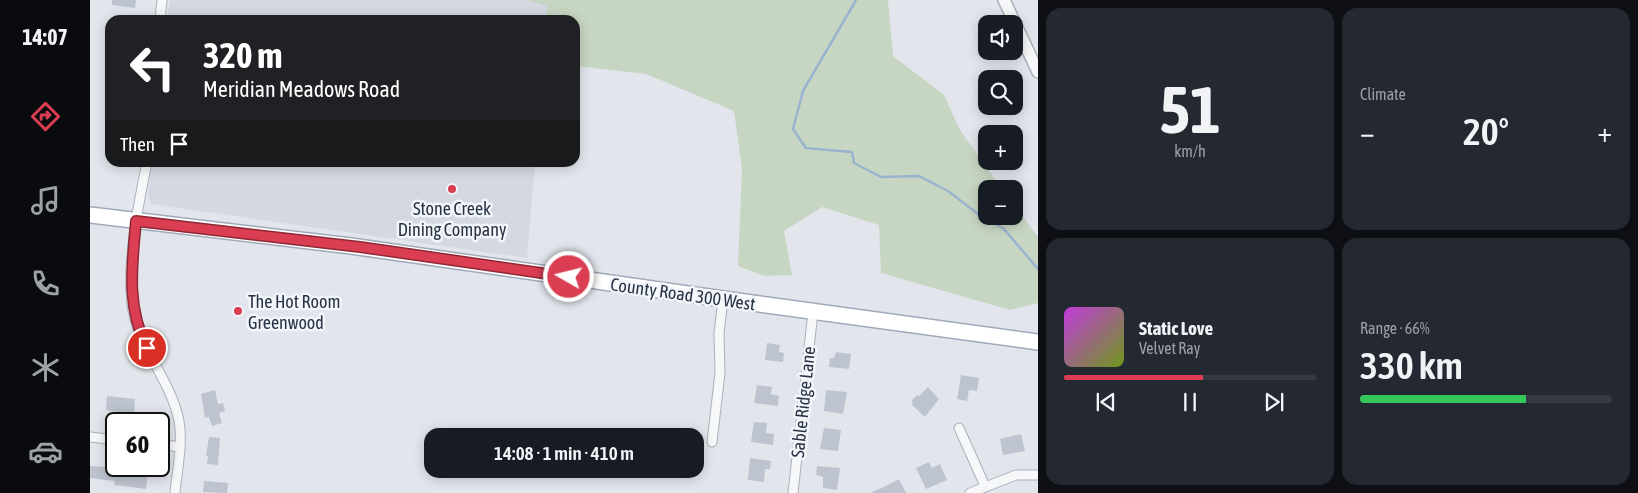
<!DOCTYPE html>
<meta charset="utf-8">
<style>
:root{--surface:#171b24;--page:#242831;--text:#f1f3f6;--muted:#9ea1a6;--line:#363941;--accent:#db3d52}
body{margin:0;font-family:"Asap Condensed",sans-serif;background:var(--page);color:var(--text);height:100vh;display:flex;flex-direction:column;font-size:19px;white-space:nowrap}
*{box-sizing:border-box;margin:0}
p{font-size:16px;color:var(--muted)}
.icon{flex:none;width:28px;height:28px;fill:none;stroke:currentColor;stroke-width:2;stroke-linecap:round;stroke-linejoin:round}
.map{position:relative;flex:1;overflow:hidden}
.drawer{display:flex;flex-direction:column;gap:8px;padding:8px;background:#0d0f14;width:600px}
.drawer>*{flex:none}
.banner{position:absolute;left:15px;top:15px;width:475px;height:152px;border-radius:15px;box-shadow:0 2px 12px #0003;background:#202124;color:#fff;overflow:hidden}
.tools{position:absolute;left:888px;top:15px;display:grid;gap:10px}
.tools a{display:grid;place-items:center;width:45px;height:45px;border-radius:10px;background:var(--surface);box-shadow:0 2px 12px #0003;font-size:25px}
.speed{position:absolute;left:15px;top:412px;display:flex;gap:10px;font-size:25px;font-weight:700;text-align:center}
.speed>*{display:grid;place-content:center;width:65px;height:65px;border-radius:50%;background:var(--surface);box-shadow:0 2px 12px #0003;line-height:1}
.speed .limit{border:2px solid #111;border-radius:8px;background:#fff;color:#111}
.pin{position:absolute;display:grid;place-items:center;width:42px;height:42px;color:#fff;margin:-21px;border:2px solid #fff;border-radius:50%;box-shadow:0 1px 5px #0007}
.me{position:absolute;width:55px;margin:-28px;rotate:278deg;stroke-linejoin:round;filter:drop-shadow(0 0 4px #0008)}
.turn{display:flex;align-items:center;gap:18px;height:105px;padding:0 15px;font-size:22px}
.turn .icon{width:65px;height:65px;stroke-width:2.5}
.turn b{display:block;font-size:35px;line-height:42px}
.then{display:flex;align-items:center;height:48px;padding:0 15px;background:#0003;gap:10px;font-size:19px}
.big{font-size:38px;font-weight:600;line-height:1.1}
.drawer .card{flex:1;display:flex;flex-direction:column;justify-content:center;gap:8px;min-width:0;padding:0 18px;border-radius:15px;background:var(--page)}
.drawer .dial{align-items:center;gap:0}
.dial b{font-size:65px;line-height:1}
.song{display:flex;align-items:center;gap:15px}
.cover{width:60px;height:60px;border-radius:8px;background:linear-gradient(135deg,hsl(290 70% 55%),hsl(80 70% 35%))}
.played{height:5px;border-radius:2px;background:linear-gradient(90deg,var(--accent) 55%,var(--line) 55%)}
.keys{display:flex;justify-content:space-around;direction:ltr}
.heat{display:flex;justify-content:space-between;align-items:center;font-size:28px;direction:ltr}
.charge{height:8px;border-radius:4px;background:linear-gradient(90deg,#34c759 66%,var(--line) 0)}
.drawer .tiles{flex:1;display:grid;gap:8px;grid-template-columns:repeat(2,1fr)}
.trip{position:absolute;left:334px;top:428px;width:280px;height:50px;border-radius:15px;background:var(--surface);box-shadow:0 2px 12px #0003;font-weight:600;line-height:50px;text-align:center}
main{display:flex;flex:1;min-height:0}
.menu{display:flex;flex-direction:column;width:90px;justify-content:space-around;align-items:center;background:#090b0e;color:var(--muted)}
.menu .icon{width:35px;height:35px}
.menu .active{color:var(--accent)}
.menu b{font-size:22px;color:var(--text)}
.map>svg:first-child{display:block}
</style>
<main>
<nav class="menu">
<b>14:07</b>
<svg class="icon active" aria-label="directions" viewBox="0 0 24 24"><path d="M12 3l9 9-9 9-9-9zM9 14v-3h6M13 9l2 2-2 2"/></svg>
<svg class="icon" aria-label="music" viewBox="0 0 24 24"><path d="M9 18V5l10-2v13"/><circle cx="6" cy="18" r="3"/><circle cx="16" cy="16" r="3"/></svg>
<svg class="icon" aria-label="phone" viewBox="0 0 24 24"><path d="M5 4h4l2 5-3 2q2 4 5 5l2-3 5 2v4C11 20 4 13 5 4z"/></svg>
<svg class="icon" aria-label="climate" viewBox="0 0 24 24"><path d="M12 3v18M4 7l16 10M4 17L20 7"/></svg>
<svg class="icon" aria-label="car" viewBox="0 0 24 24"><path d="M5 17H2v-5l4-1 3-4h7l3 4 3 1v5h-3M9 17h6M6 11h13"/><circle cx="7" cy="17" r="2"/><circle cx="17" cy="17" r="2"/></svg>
</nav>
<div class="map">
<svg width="948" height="493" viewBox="0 0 948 493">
<rect width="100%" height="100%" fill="#e2e6ec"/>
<path fill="#d4d8e1" d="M 80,0 L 438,0 L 458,6 L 456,20 L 77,20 Z
M 61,163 L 445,163 L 437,258 L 61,204 L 58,196 Z"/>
<path fill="#c7d6c2" d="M 438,0 L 798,0 L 803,56 L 854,95 L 870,130 L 912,189 L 896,189 L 896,216 L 924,216 L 924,205 L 948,237 L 948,303 L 920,310 L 791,273 L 789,225 L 732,207 L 694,231 L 702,275 L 674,276 L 648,266 L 652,169 L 644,111 L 556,74 L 485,66 L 485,20 L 457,20 L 457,6 Z"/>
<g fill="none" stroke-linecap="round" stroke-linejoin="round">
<path stroke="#9ab3cf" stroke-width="2.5" d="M 766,0 L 713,91 L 703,129 L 716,148 L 762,152 L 764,163 L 791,177 L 829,176 L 858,191 L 888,214 L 914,229 L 948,269"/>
</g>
<path fill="#bec4cf" d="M 22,0 L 46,0 L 45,8 L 22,5 Z
M 677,343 L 690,345 L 689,352 L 694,353 L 693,362 L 675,360 Z
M 746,352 L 761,354 L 759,369 L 739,367 L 740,358 L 744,358 Z
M 871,375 L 889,378 L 887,391 L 879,390 L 877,401 L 867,399 Z
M 667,385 L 682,387 L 681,394 L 689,396 L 688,406 L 664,403 Z
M 838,387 L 849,399 L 835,417 L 822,405 L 823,403 L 821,401 L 827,395 L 829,396 Z
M 125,390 L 128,404 L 133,403 L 135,411 L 129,413 L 132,423 L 122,426 L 119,417 L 115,418 L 111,394 Z
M 736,390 L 757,392 L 753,414 L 734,411 Z
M 17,396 L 45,399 L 44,415 L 16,410 Z
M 664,422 L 677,423 L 676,433 L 684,434 L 683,445 L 661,442 Z
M 734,428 L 751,430 L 748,451 L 730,449 Z
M 931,434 L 935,451 L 913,455 L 910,439 Z
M 119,437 L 130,438 L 128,465 L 117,464 L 118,456 L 116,456 Z
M 660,458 L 681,461 L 680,469 L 675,469 L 674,482 L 658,480 Z
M 839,462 L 842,468 L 850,464 L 857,480 L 836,489 L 826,468 Z
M 0,466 L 16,467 L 15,471 L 38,473 L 38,471 L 46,472 L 46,470 L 58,471 L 56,489 L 24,485 L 25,481 L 0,478 Z
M 727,466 L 750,468 L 747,490 L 733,488 L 733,477 L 726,475 Z
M 809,479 L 816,493 L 780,493 L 796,486 Z
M 114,481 L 138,483 L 137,493 L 113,492 Z"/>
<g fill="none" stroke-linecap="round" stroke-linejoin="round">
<g stroke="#aab0ba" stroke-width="11">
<path id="minor" d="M 70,20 L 72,0
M 57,162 C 48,206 37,261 42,305 C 48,348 81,380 89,421 C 93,444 87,470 85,493
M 869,428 L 895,486
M 0,437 L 26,440
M 622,442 L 630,373 L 629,333 L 633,299
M 69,444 L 89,447
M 703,493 L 723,312
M 880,493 L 926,475 L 948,475"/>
</g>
<g stroke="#aab0ba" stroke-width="14">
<path id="tertiary" d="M 914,0 L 948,72"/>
</g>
<g stroke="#a0a9b9" stroke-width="18">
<path id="primary" d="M 0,215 L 261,246 L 633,299 L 948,342"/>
</g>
<use href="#minor" stroke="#f5f7f9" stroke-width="9"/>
<use href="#tertiary" stroke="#f5f7f9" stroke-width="11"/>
<use href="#primary" stroke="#fff" stroke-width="15"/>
</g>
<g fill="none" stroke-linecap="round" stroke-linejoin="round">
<g stroke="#8e2835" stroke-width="12">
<path id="route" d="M 57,348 C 36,306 42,266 46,221 L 270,247 L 479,277"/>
</g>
<use href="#route" stroke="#db3d52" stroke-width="9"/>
</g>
<g fill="#db3d52" stroke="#f2f5f9" stroke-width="2">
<circle cx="362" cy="189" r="5"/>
<circle cx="148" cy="311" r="5"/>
</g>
<g text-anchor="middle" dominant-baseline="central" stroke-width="5" stroke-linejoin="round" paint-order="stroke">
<g font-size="18" fill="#283245" stroke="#f2f5f9">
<text x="362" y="208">Stone Creek<tspan x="362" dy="21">Dining Company</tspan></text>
<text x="158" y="301" text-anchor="start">The Hot Room<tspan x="158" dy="21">Greenwood</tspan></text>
</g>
<g font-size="18" fill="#283245" stroke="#f2f5f9">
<text transform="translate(593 294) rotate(8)">County Road 300 West</text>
<text transform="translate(713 402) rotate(-84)">Sable Ridge Lane</text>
</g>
</g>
</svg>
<div class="tools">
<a><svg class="icon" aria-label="sound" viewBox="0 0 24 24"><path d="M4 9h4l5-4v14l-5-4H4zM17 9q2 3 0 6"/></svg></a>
<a><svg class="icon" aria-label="search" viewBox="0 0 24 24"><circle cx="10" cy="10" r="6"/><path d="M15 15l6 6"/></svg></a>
<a>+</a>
<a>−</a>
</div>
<div class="speed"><div class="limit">60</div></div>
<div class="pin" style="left:57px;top:348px;background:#d93025"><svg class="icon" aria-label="arrive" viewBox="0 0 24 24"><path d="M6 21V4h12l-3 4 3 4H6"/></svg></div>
<svg class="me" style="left:479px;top:277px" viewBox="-20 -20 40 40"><circle r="17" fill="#db3d52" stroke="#fff" stroke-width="3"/><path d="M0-11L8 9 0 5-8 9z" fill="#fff"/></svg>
<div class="trip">14:08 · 1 min · 410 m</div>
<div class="banner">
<div class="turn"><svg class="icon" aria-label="left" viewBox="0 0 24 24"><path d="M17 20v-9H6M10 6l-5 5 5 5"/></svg><div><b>320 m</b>Meridian Meadows Road</div></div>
<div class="then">Then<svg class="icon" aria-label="arrive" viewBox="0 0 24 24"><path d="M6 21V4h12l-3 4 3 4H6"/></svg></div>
</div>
</div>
<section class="drawer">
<div class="tiles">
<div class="card dial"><b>51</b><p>km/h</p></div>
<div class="card"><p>Climate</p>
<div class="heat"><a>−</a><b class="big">20°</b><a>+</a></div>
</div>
<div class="card">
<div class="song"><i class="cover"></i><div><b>Static Love</b><p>Velvet Ray</p></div></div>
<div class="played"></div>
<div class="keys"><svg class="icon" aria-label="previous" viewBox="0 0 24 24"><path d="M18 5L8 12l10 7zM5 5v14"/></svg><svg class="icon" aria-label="pause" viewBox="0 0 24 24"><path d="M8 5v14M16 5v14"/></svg><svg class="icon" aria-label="next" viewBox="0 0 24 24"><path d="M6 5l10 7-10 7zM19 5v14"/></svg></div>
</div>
<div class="card"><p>Range · 66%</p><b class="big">330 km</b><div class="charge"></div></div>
</div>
</section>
</main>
